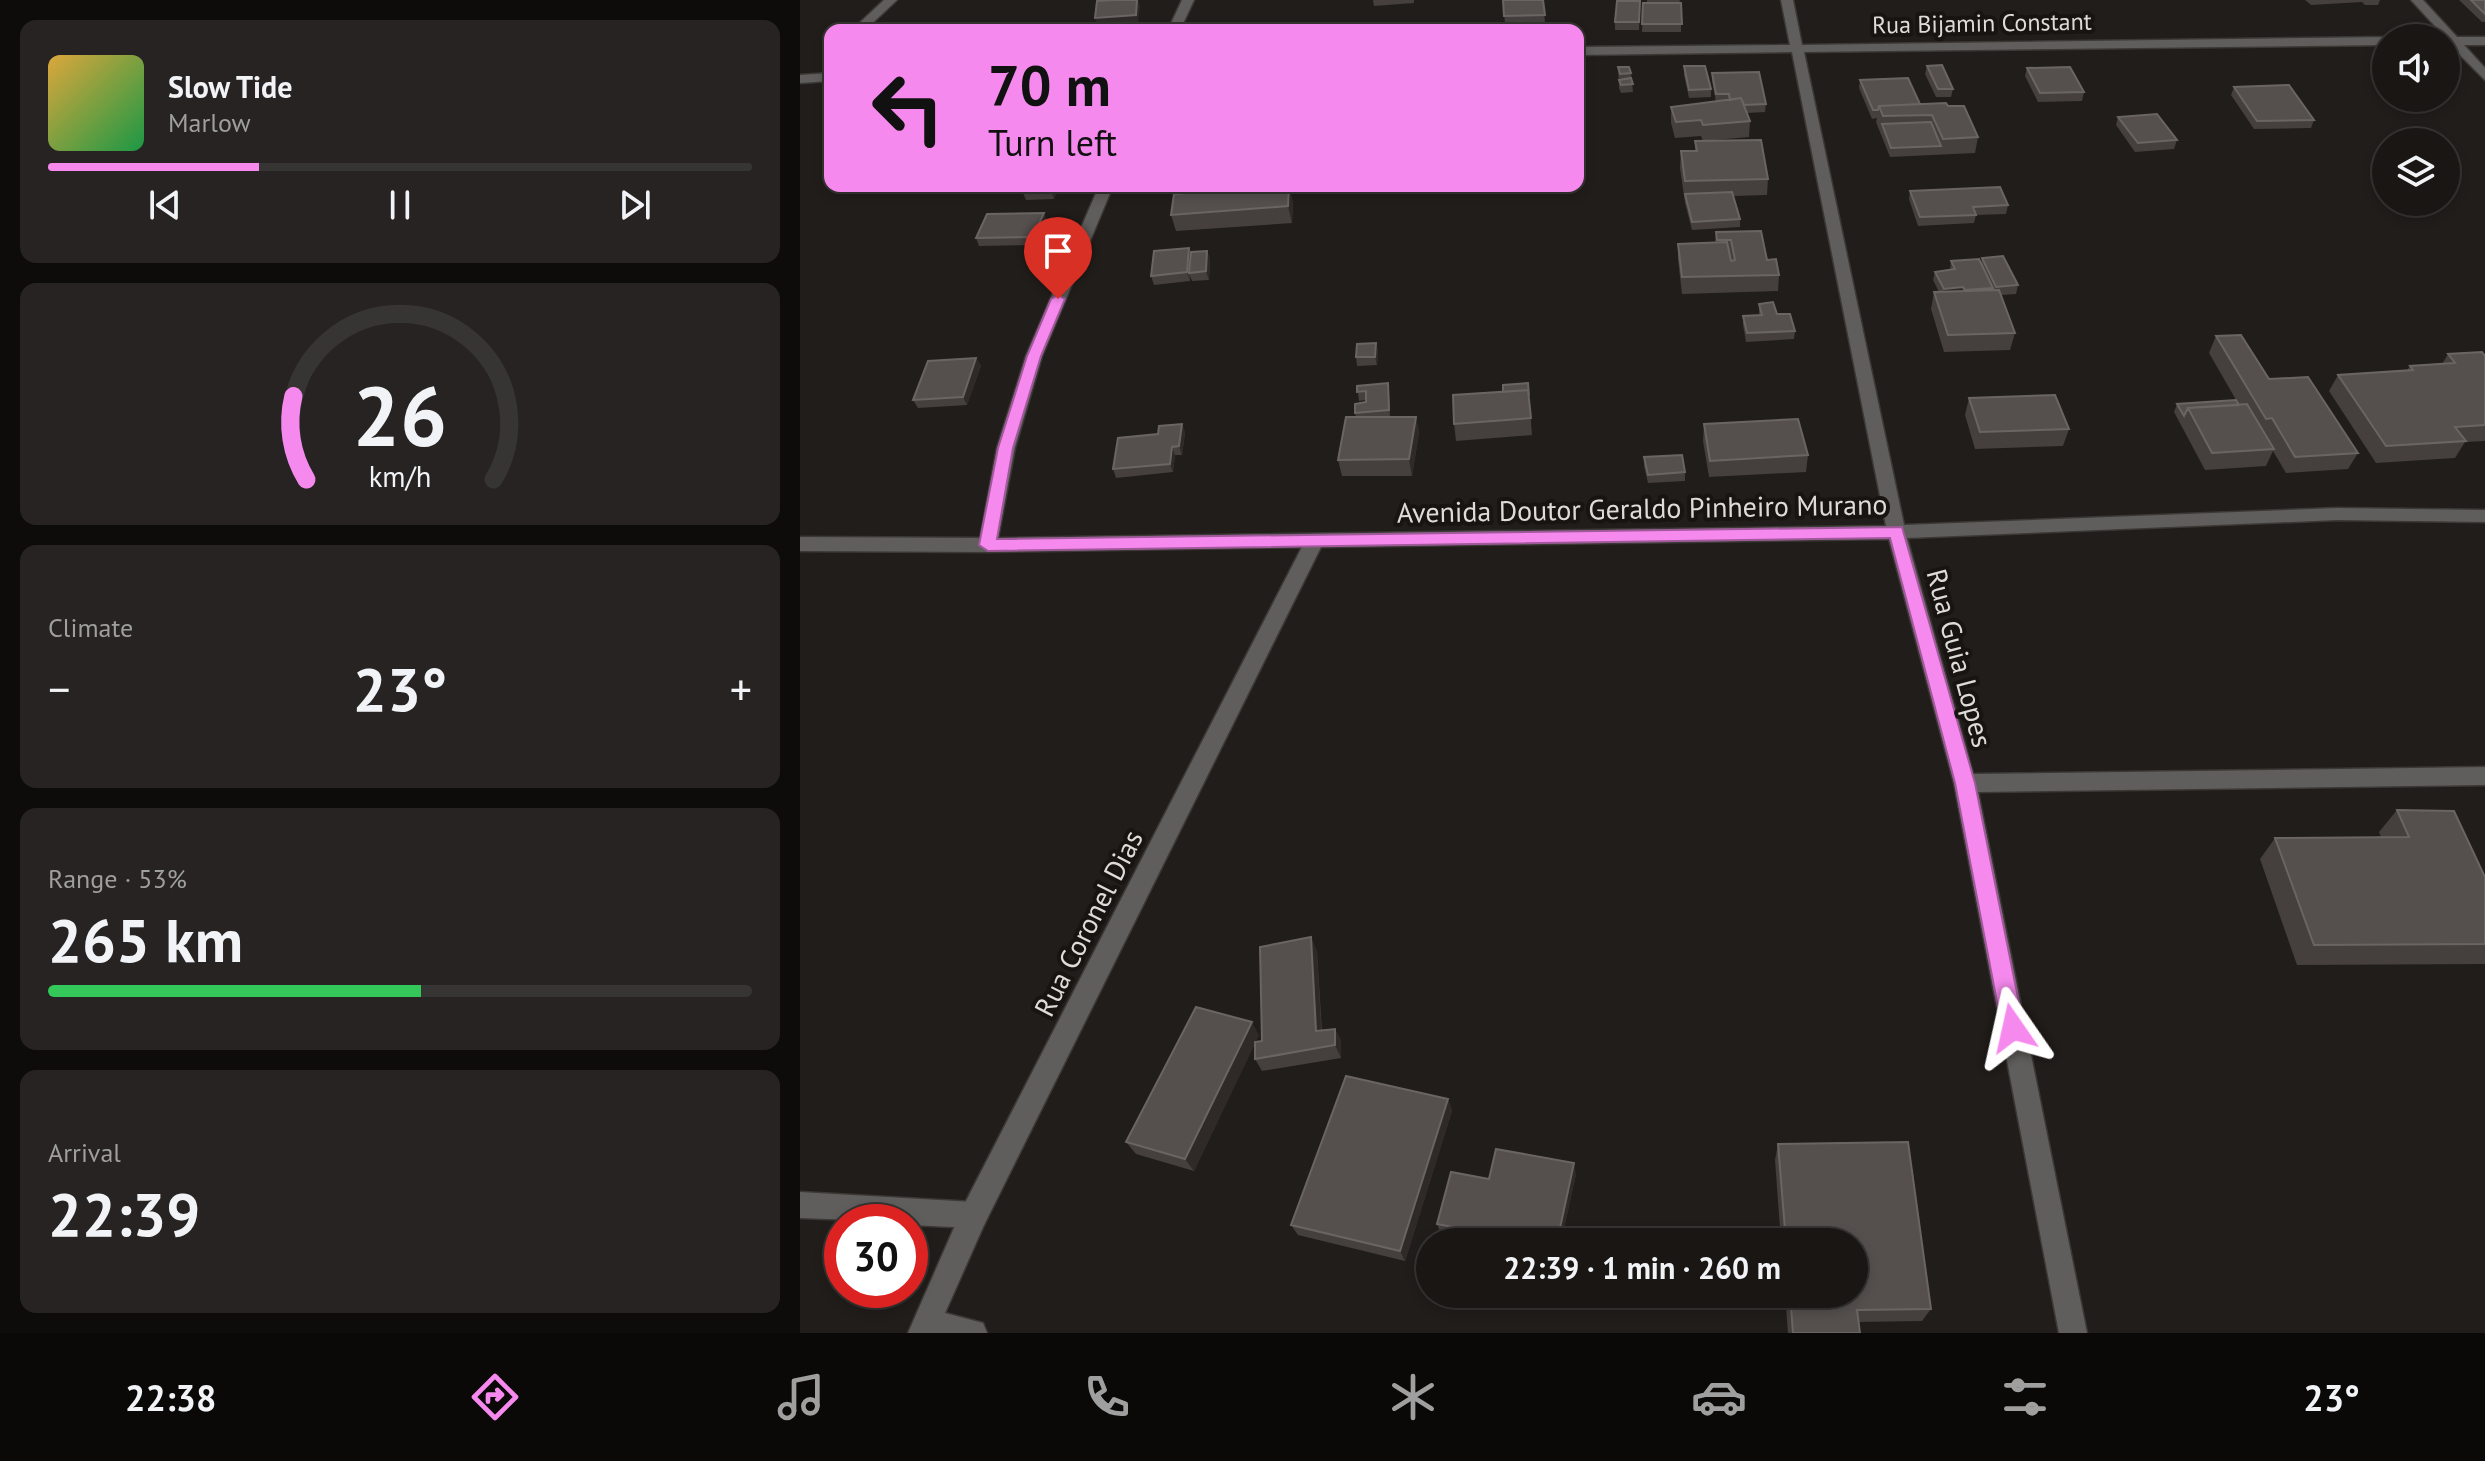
<!DOCTYPE html>
<meta charset="utf-8">
<style>
:root{--surface:#191614;--page:#262322;--text:#f1f3f6;--muted:#9f9fa0;--line:#373534;--accent:#f689ed}
body{margin:0;font-family:"PT Sans",sans-serif;background:var(--page);color:var(--text);height:100vh;display:flex;flex-direction:column;font-size:30px;white-space:nowrap}
*{box-sizing:border-box;margin:0}
p{font-size:26px;color:var(--muted)}
.icon{flex:none;width:44px;height:44px;fill:none;stroke:currentColor;stroke-width:2;stroke-linecap:round;stroke-linejoin:round}
.map{position:relative;flex:1;overflow:hidden}
.side{display:flex;flex-direction:column;gap:20px;padding:20px;background:#0e0c0b;width:800px}
.side>*{flex:none}
.top-card{position:absolute;left:24px;top:24px;width:760px;height:168px;border-radius:16px;box-shadow:0 4px 12px #0003,0 0 0 2px var(--line);background:#f689ed;color:#111;overflow:hidden}
.tools{position:absolute;left:1572px;top:24px;display:grid;gap:16px}
.tools a{display:grid;place-items:center;width:88px;height:88px;border-radius:50%;background:var(--surface);box-shadow:0 4px 12px #0003,0 0 0 2px var(--line);font-size:40px}
.speed{position:absolute;left:24px;top:1204px;display:flex;gap:16px;font-size:40px;font-weight:700;text-align:center}
.speed>*{display:grid;place-content:center;width:104px;height:104px;border-radius:50%;background:var(--surface);box-shadow:0 4px 12px #0003,0 0 0 2px var(--line);line-height:1}
.speed .limit{border:12px solid #d22;background:#fff;color:#111}
.pin{position:absolute;display:grid;place-items:center;width:68px;height:68px;color:#fff;margin:-82px -34px;border-radius:50% 50% 50% 0;rotate:-45deg;box-shadow:0 0 8px #0007}
.pin .icon{rotate:45deg}
.me{position:absolute;width:88px;margin:-44px;rotate:349deg;stroke-linejoin:round;filter:drop-shadow(0 0 6px #0008)}
.turn{display:flex;align-items:center;gap:28px;height:168px;padding:0 32px;font-size:36px}
.turn .icon{width:104px;height:104px;stroke-width:2.5}
.turn b{display:block;font-size:56px;line-height:68px}
.big{font-size:60px;font-weight:700;line-height:1.1}
.side .tile{flex:1;display:flex;flex-direction:column;justify-content:center;gap:12px;min-width:0;padding:0 28px;border-radius:16px;background:var(--page)}
.side .dial{align-items:center;gap:0}
.dial svg{height:208px;overflow:visible;fill:none;stroke:var(--line);stroke-width:7;stroke-linecap:round;text-anchor:middle}
.dial text{fill:var(--text);stroke:none}
.song{display:flex;align-items:center;gap:24px}
.cover{width:96px;height:96px;border-radius:12px;background:linear-gradient(135deg,hsl(40 70% 55%),hsl(140 70% 35%))}
.played{height:8px;border-radius:4px;background:linear-gradient(90deg,var(--accent) 30%,var(--line) 30%)}
.keys{display:flex;justify-content:space-around;direction:ltr}
.heat{display:flex;justify-content:space-between;align-items:center;font-size:44px;direction:ltr}
.charge{height:12px;border-radius:6px;background:linear-gradient(90deg,#34c759 53%,var(--line) 0)}
.trip{position:absolute;left:616px;top:1228px;width:452px;height:80px;border-radius:40px;background:var(--surface);box-shadow:0 4px 12px #0003,0 0 0 2px var(--line);font-weight:700;line-height:80px;text-align:center}
.menu{display:flex;height:128px;justify-content:space-around;align-items:center;background:#0a0908;color:var(--muted)}
.menu .icon{width:56px;height:56px}
.menu .current{color:var(--accent)}
.menu b{font-size:36px;color:var(--text)}
main{display:flex;flex:1;min-height:0}
.map>svg:first-child{display:block}
</style>
<main>
<section class="side">
<div class="tile">
<div class="song"><i class="cover"></i><div><b>Slow Tide</b><p>Marlow</p></div></div>
<div class="played"></div>
<div class="keys"><svg class="icon" aria-label="previous" viewBox="0 0 24 24"><path d="M18 5L8 12l10 7zM5 5v14"/></svg><svg class="icon" aria-label="pause" viewBox="0 0 24 24"><path d="M8 5v14M16 5v14"/></svg><svg class="icon" aria-label="next" viewBox="0 0 24 24"><path d="M6 5l10 7-10 7zM19 5v14"/></svg></div>
</div>
<div class="tile dial"><svg viewBox="0 0 100 80">
<path d="M14 69A42 42 0 1 1 86 69"/>
<path d="M14 69A42 42 0 0 1 9 37" stroke="#f689ed"/>
<text x="50" y="56" font-size="32" font-weight="700">26</text>
<text x="50" y="72" font-size="11">km/h</text>
</svg></div>
<div class="tile"><p>Climate</p>
<div class="heat"><a>−</a><b class="big">23°</b><a>+</a></div>
</div>
<div class="tile"><p>Range · 53%</p><b class="big">265 km</b><div class="charge"></div></div>
<div class="tile"><p>Arrival</p><b class="big">22:39</b></div>
</section>
<div class="map">
<svg width="1685" height="1333" viewBox="0 0 1685 1333">
<rect width="100%" height="100%" fill="#211d1a"/>
<g fill="none" stroke-linecap="round" stroke-linejoin="round">
<g stroke="#3b3835" stroke-width="3">
<path id="lane" d="M 0,537 L 188,538 L 197,545 L 188,552 L 0,551 Z
M 0,1192 L 174,1202 L 184,1205 L 187,1215 L 184,1225 L 174,1228 L 110,1225 L 110,1222 L 0,1218 Z"/>
</g>
<g stroke="#3b3835" stroke-width="3">
<path id="street" d="M 84,0 L 97,0 L 65,30 L 52,30 Z
M 382,0 L 394,0 L 380,30 L 368,30 Z
M 981,0 L 993,0 L 1002,45 L 1586,37 L 1589,38 L 1586,38 L 1586,45 L 1004,52 L 1104,525 L 1537,508 L 1685,510 L 1685,522 L 1537,520 L 1107,538 L 1173,774 L 1685,767 L 1685,785 L 1178,792 L 1287,1333 L 1259,1333 L 1154,783 L 1089,539 L 521,547 L 184,1225 L 145,1313 L 183,1323 L 187,1333 L 108,1333 L 164,1205 L 502,547 L 188,552 L 179,545 L 197,448 L 226,356 L 299,186 L 313,186 L 242,356 L 215,448 L 198,538 L 1086,526 L 992,52 L 778,55 L 778,47 L 990,45 Z
M 1611,0 L 1623,0 L 1657,37 L 1685,37 L 1685,45 L 1664,45 L 1685,68 L 1685,80 L 1650,45 L 1646,45 L 1646,38 Z
M 30,73 L 30,81 L 0,83 L 0,75 Z"/>
</g>
<use href="#lane" fill="#5f5e5c" fill-rule="evenodd"/>
<use href="#street" fill="#5f5e5c" fill-rule="evenodd"/>
</g>
<path fill="#453f3d" d="M 573,0 L 614,0 L 614,3 L 574,6 Z
M 703,0 L 743,0 L 745,23 L 705,24 Z
M 847,0 L 880,0 L 879,3 L 881,3 L 881,32 L 842,32 L 843,3 L 847,3 Z
M 1505,0 L 1580,0 L 1578,5 L 1565,5 L 1562,2 L 1511,5 Z
M 1659,0 L 1685,0 L 1685,22 L 1682,22 Z
M 840,1 L 839,30 L 815,30 L 815,22 Z
M 884,66 L 911,89 L 911,97 L 889,98 L 884,75 Z
M 1127,66 L 1153,89 L 1151,97 L 1136,97 L 1125,74 Z
M 818,67 L 831,73 L 833,92 L 821,93 L 819,88 Z
M 1227,68 L 1284,92 L 1282,101 L 1238,102 L 1225,76 Z
M 912,73 L 966,104 L 965,112 L 947,113 L 950,121 L 949,137 L 903,141 L 968,179 L 967,195 L 934,196 L 940,219 L 940,227 L 892,230 L 885,203 L 880,168 L 881,151 L 895,151 L 895,141 L 903,141 L 901,136 L 875,138 L 871,123 L 871,107 L 916,102 L 912,81 Z
M 1060,80 L 1120,104 L 1148,106 L 1178,137 L 1175,153 L 1090,157 L 1076,122 L 1077,118 L 1072,119 L 1059,88 Z
M 1434,87 L 1514,120 L 1511,128 L 1454,129 L 1431,95 Z
M 1318,117 L 1377,140 L 1374,149 L 1335,152 L 1316,125 Z
M 225,186 L 260,186 L 254,199 L 226,200 L 222,191 Z
M 489,186 L 493,203 L 492,223 L 376,231 L 371,215 Z
M 1110,191 L 1208,205 L 1206,214 L 1176,215 L 1174,223 L 1118,226 L 1109,199 Z
M 244,213 L 247,222 L 237,245 L 179,246 L 176,238 Z
M 916,232 L 967,260 L 979,275 L 978,291 L 882,294 L 878,260 L 878,244 L 915,243 Z
M 389,248 L 391,253 L 407,251 L 410,259 L 409,280 L 392,281 L 390,276 L 390,281 L 354,285 L 351,276 Z
M 1182,258 L 1218,285 L 1216,294 L 1201,295 L 1215,333 L 1210,350 L 1144,352 L 1131,309 L 1134,292 L 1139,292 L 1133,280 L 1135,272 L 1150,270 L 1151,261 L 1181,264 Z
M 959,304 L 977,314 L 995,331 L 994,339 L 946,342 L 943,325 L 943,316 L 959,315 Z
M 1416,336 L 1558,453 L 1548,469 L 1486,473 L 1473,451 L 1466,466 L 1405,470 L 1374,412 L 1377,404 L 1439,405 L 1409,353 Z
M 576,343 L 578,352 L 577,365 L 557,366 L 556,357 Z
M 1648,354 L 1685,356 L 1685,441 L 1665,442 L 1655,458 L 1576,463 L 1529,391 L 1538,375 L 1607,370 L 1610,366 L 1642,364 Z
M 176,358 L 181,366 L 167,405 L 118,408 L 113,400 Z
M 728,383 L 732,435 L 656,441 L 654,424 L 703,392 Z
M 557,386 L 589,392 L 590,417 L 616,417 L 619,433 L 612,476 L 542,476 L 538,460 L 556,417 L 555,413 L 566,402 L 566,400 L 559,401 Z
M 1169,398 L 1269,429 L 1263,446 L 1175,449 L 1165,415 Z
M 382,424 L 385,433 L 382,455 L 375,455 L 373,472 L 316,478 L 313,469 L 358,434 Z
M 904,424 L 1008,455 L 1006,472 L 909,477 L 903,441 Z
M 844,457 L 885,472 L 885,481 L 848,483 L 844,466 Z
M 1597,810 L 1685,877 L 1685,964 L 1497,965 L 1460,859 L 1475,838 L 1581,837 L 1579,832 Z
M 517,951 L 522,1031 L 535,1029 L 541,1041 L 541,1058 L 462,1071 L 455,1059 L 455,1043 L 394,1171 L 336,1154 L 326,1142 L 459,1035 L 455,1042 L 462,1041 Z
M 648,1099 L 652,1111 L 605,1261 L 498,1235 L 491,1225 Z
M 978,1144 L 1131,1309 L 1122,1321 L 1058,1322 L 1060,1333 L 988,1333 L 985,1294 L 1054,1294 L 1054,1242 L 981,1242 L 975,1160 Z
M 776,1174 L 761,1242 L 681,1242 L 641,1234 L 637,1224 L 689,1179 Z"/>
<path fill="#2f2a28" d="M 338,0 L 340,6 L 338,23 L 298,26 L 295,18 Z
M 253,186 L 260,186 L 254,199 L 251,190 Z
M 489,186 L 493,203 L 492,223 L 488,206 Z
M 244,213 L 247,222 L 237,245 L 233,237 Z
M 389,248 L 392,257 L 389,273 L 390,281 L 387,272 Z
M 407,251 L 410,259 L 409,280 L 406,271 Z
M 1163,287 L 1161,295 L 1143,298 L 1144,289 Z
M 576,343 L 578,352 L 577,365 L 575,357 Z
M 176,358 L 181,366 L 167,405 L 163,397 Z
M 616,417 L 619,433 L 612,476 L 609,459 Z
M 382,424 L 385,433 L 382,455 L 379,446 Z
M 372,447 L 375,455 L 373,472 L 370,464 Z
M 511,937 L 517,951 L 522,1044 L 516,1031 Z
M 452,1022 L 459,1035 L 394,1171 L 385,1159 Z
M 535,1029 L 541,1041 L 541,1058 L 535,1045 Z
M 648,1099 L 652,1111 L 605,1261 L 600,1251 Z
M 774,1163 L 776,1174 L 761,1242 L 757,1242 Z"/>
<path fill="#55504e" stroke="#6a6563" stroke-width="2" d="M 313,0 L 337,0 L 336,15 L 295,18 L 297,1 Z
M 703,0 L 743,0 L 745,15 L 704,16 Z
M 1671,0 L 1685,0 L 1685,14 Z
M 817,1 L 840,1 L 839,22 L 815,22 Z
M 843,3 L 881,3 L 882,24 L 842,24 Z
M 1142,65 L 1153,89 L 1138,89 L 1127,66 Z
M 884,66 L 905,66 L 911,89 L 889,90 Z
M 818,67 L 829,67 L 831,73 L 820,74 Z
M 1270,67 L 1284,92 L 1240,93 L 1227,68 Z
M 959,72 L 966,104 L 944,105 L 941,98 L 930,100 L 929,94 L 916,94 L 912,73 Z
M 831,78 L 833,84 L 821,85 L 819,80 Z
M 1108,78 L 1120,104 L 1079,106 L 1078,110 L 1073,110 L 1060,80 Z
M 1489,85 L 1514,120 L 1457,121 L 1434,87 Z
M 941,98 L 950,121 L 903,125 L 901,120 L 876,122 L 871,107 Z
M 1146,103 L 1148,106 L 1164,106 L 1178,137 L 1143,139 L 1132,115 L 1083,116 L 1079,106 Z
M 1357,114 L 1377,140 L 1338,143 L 1318,117 Z
M 1131,122 L 1141,146 L 1091,148 L 1082,124 Z
M 961,140 L 968,179 L 885,181 L 881,151 L 897,151 L 895,141 Z
M 225,186 L 253,186 L 251,190 L 222,191 Z
M 489,186 L 488,206 L 371,215 L 374,194 Z
M 1200,187 L 1208,205 L 1173,207 L 1176,215 L 1120,217 L 1110,191 Z
M 932,192 L 940,219 L 892,222 L 885,194 Z
M 244,213 L 233,237 L 176,238 L 187,214 Z
M 961,231 L 967,260 L 976,259 L 979,275 L 882,277 L 878,244 L 927,242 L 931,261 L 935,260 L 931,240 L 917,240 L 916,232 Z
M 389,248 L 387,272 L 351,276 L 354,251 Z
M 407,251 L 406,271 L 389,273 L 391,252 Z
M 1203,256 L 1218,285 L 1196,287 L 1182,258 Z
M 1179,259 L 1193,288 L 1165,290 L 1163,287 L 1144,289 L 1135,272 L 1155,269 L 1151,261 Z
M 1199,290 L 1215,333 L 1148,335 L 1134,292 Z
M 973,302 L 977,314 L 990,314 L 995,331 L 947,333 L 943,316 L 962,315 L 959,304 Z
M 1441,335 L 1469,379 L 1508,377 L 1558,453 L 1495,457 L 1472,418 L 1466,419 L 1416,336 Z
M 576,343 L 575,357 L 556,357 L 557,344 Z
M 1682,352 L 1685,356 L 1685,425 L 1655,427 L 1666,441 L 1586,446 L 1538,375 L 1613,370 L 1610,366 L 1655,363 L 1648,354 Z
M 176,358 L 163,397 L 113,400 L 128,361 Z
M 588,383 L 589,410 L 555,413 L 555,404 L 566,402 L 566,391 L 557,392 L 557,386 Z
M 728,383 L 729,396 L 728,390 L 703,392 L 703,385 Z
M 728,390 L 731,418 L 654,424 L 653,395 Z
M 1255,395 L 1269,429 L 1180,432 L 1169,398 Z
M 1436,400 L 1439,405 L 1388,408 L 1384,416 L 1377,404 Z
M 1447,404 L 1474,449 L 1412,453 L 1388,408 Z
M 546,417 L 616,417 L 609,459 L 538,460 Z
M 998,419 L 1008,455 L 910,461 L 904,424 Z
M 382,424 L 379,446 L 372,447 L 370,464 L 313,469 L 318,438 L 358,434 L 359,426 Z
M 882,455 L 885,472 L 848,475 L 844,457 Z
M 1597,810 L 1654,811 L 1685,877 L 1685,944 L 1514,945 L 1475,838 L 1609,837 Z
M 511,937 L 516,1031 L 535,1029 L 535,1045 L 455,1059 L 455,1042 L 462,1041 L 460,947 Z
M 396,1007 L 452,1022 L 385,1159 L 326,1142 Z
M 546,1076 L 648,1099 L 600,1251 L 491,1225 Z
M 1108,1142 L 1131,1309 L 1057,1310 L 1060,1333 L 993,1333 L 990,1294 L 1054,1294 L 1054,1242 L 986,1242 L 978,1144 Z
M 696,1149 L 774,1163 L 757,1242 L 729,1242 L 637,1224 L 651,1172 L 689,1179 Z"/>
<path fill="#f689ed" stroke="#a0599a" stroke-width="2" d="M 258,295 L 265,299 L 241,356 L 213,448 L 197,539 L 1102,527 L 1175,783 L 1224,1028 L 1221,1035 L 1213,1038 L 1205,1035 L 1202,1028 L 1155,783 L 1090,538 L 188,551 L 179,545 L 198,448 L 227,356 L 251,299 Z"/>
<g text-anchor="middle" dominant-baseline="central" stroke-width="8" stroke-linejoin="round" paint-order="stroke">
<g font-size="24" fill="#dedbd9" stroke="#181411">
<text transform="translate(1182 23) rotate(-1)">Rua Bijamin Constant</text>
</g>
<g font-size="28" fill="#dedbd9" stroke="#181411">
<text transform="translate(842 508) rotate(-1)">Avenida Doutor Geraldo Pinheiro Murano</text>
<text transform="translate(1160 658) rotate(75)">Rua Guia Lopes</text>
<text transform="translate(288 923) rotate(-63)">Rua Coronel Dias</text>
</g>
</g>
</svg>
<div class="tools">
<a><svg class="icon" aria-label="sound" viewBox="0 0 24 24"><path d="M4 9h4l5-4v14l-5-4H4zM17 9q2 3 0 6"/></svg></a>
<a><svg class="icon" aria-label="layers" viewBox="0 0 24 24"><path d="M12 4l9 5-9 5-9-5zM3 14l9 5 9-5"/></svg></a>
</div>
<div class="speed"><div class="limit">30</div></div>
<div class="pin" style="left:258px;top:299px;background:#d93025"><svg class="icon" aria-label="arrive" viewBox="0 0 24 24"><path d="M6 21V4h12l-3 4 3 4H6"/></svg></div>
<svg class="me" style="left:1213px;top:1028px" viewBox="-20 -20 40 40"><path d="M0-17L14 15 0 8-14 15z" fill="#f689ed" stroke="#fff" stroke-width="4"/></svg>
<div class="trip">22:39 · 1 min · 260 m</div>
<div class="top-card">
<div class="turn"><svg class="icon" aria-label="left" viewBox="0 0 24 24"><path d="M17 20v-9H6M10 6l-5 5 5 5"/></svg><div><b>70 m</b>Turn left</div></div>
</div>
</div>
</main>
<nav class="menu">
<b>22:38</b>
<svg class="icon current" aria-label="directions" viewBox="0 0 24 24"><path d="M12 3l9 9-9 9-9-9zM9 14v-3h6M13 9l2 2-2 2"/></svg>
<svg class="icon" aria-label="music" viewBox="0 0 24 24"><path d="M9 18V5l10-2v13"/><circle cx="6" cy="18" r="3"/><circle cx="16" cy="16" r="3"/></svg>
<svg class="icon" aria-label="phone" viewBox="0 0 24 24"><path d="M5 4h4l2 5-3 2q2 4 5 5l2-3 5 2v4C11 20 4 13 5 4z"/></svg>
<svg class="icon" aria-label="climate" viewBox="0 0 24 24"><path d="M12 3v18M4 7l16 10M4 17L20 7"/></svg>
<svg class="icon" aria-label="car" viewBox="0 0 24 24"><path d="M5 17H2v-5l4-1 3-4h7l3 4 3 1v5h-3M9 17h6M6 11h13"/><circle cx="7" cy="17" r="2"/><circle cx="17" cy="17" r="2"/></svg>
<svg class="icon" aria-label="filters" viewBox="0 0 24 24"><path d="M4 7h16M4 17h16"/><circle cx="9" cy="7" r="2"/><circle cx="15" cy="17" r="2"/></svg>
<b>23°</b>
</nav>
